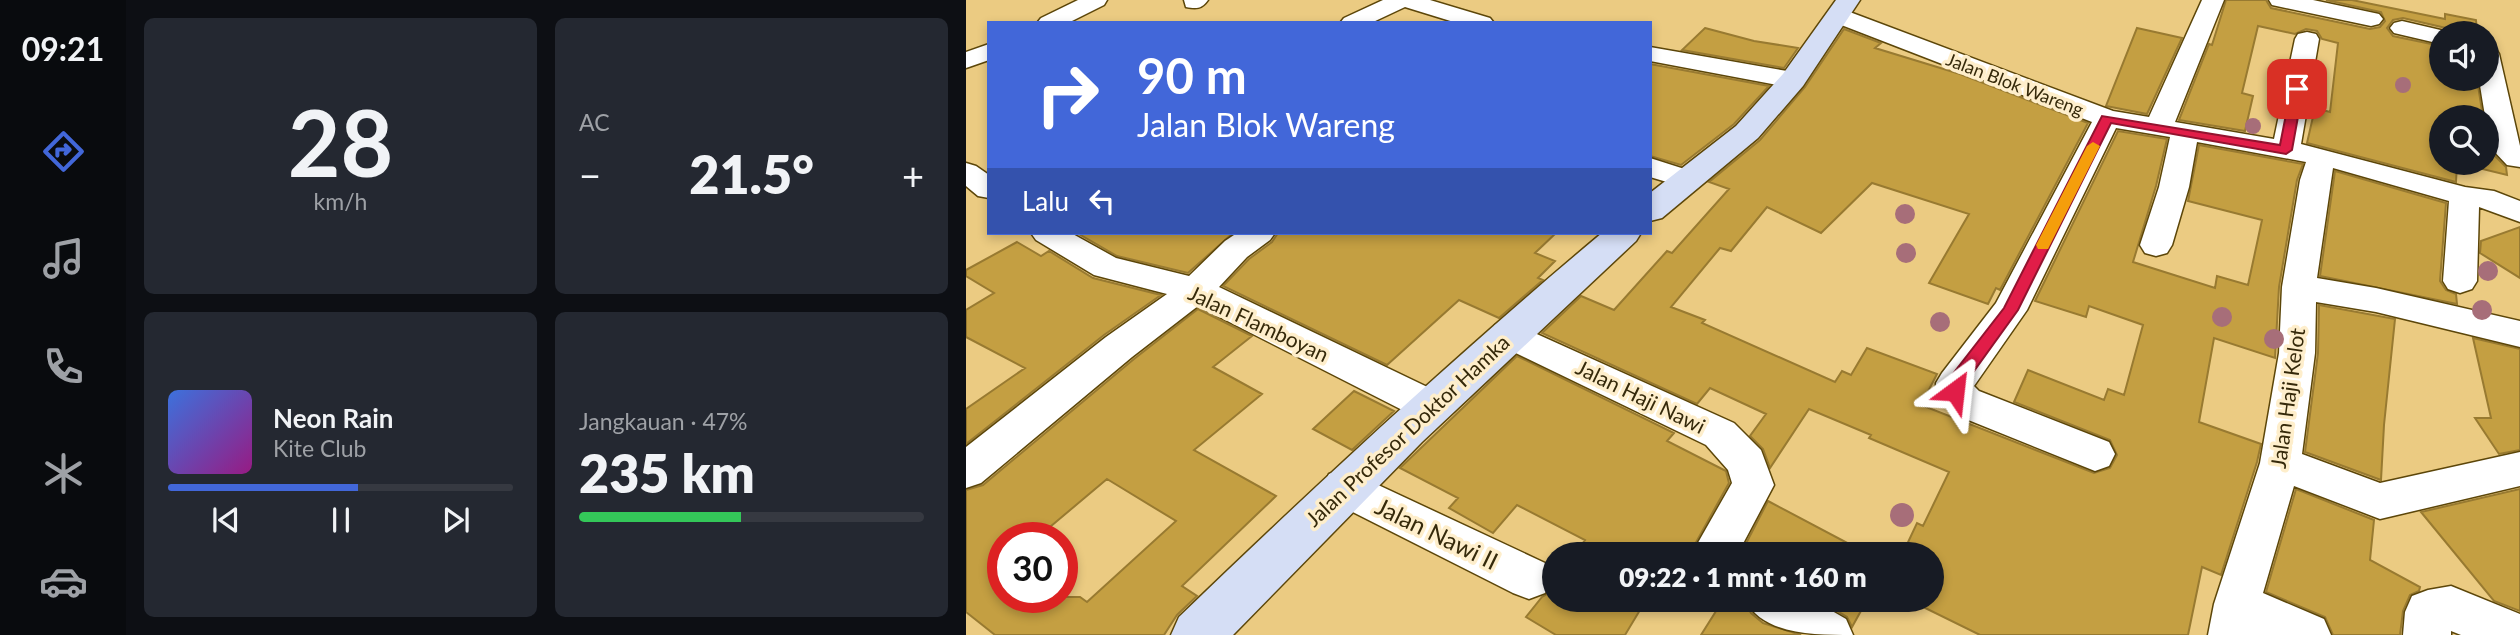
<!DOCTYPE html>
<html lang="id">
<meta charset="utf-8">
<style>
:root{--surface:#171b24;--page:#242831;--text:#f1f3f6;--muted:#9ea1a6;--line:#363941;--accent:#4267d9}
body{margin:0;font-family:Lato,sans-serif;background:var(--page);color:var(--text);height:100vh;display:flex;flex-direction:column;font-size:26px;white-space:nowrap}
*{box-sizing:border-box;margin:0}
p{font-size:23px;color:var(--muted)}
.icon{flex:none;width:38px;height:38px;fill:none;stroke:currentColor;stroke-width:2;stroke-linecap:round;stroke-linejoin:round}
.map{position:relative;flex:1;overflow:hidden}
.details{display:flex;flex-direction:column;gap:18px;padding:18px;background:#0d0f14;width:840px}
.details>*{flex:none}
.guide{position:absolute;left:21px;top:21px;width:665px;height:214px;border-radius:0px;box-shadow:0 4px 10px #0003;background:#4267d9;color:#fff;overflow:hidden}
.tools{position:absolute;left:1463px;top:21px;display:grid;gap:14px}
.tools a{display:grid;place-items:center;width:70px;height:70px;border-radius:50%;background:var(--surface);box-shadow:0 4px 10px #0003;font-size:35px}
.speed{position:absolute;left:21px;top:522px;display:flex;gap:14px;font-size:35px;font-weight:700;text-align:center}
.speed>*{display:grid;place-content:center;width:91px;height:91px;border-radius:50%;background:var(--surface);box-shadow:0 4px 10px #0003;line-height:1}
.speed .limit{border:10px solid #d22;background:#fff;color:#111}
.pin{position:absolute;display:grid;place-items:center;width:60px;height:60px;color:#fff;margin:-30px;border-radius:14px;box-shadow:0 4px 10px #0006}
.me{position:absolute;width:77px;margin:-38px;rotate:30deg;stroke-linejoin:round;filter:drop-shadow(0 0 5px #0008)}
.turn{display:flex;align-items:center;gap:24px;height:147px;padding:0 35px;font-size:32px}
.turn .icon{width:91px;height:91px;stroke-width:2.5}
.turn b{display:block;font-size:49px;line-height:60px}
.then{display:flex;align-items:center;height:66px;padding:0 35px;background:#0003;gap:14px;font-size:26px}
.big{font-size:52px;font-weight:800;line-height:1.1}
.details .widget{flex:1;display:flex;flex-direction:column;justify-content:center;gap:10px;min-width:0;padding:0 24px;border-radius:10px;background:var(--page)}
.details .dial{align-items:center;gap:0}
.dial b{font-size:91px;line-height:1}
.song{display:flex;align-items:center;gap:21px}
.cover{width:84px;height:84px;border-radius:10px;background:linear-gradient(135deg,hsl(220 70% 55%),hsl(310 70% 35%))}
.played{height:7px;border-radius:4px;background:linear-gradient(90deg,var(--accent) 55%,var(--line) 55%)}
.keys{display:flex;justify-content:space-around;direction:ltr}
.heat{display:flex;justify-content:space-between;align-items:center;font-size:38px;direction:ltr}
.charge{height:10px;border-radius:5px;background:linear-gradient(90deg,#34c759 47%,var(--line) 0)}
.details .tiles{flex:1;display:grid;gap:18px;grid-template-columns:repeat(2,1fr)}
.trip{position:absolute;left:576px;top:542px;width:402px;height:70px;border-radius:35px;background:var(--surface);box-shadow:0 4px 10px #0003;font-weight:800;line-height:70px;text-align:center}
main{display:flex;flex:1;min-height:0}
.tabs{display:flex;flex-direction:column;width:126px;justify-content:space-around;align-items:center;background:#090b0e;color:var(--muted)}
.tabs .icon{width:49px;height:49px}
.tabs .selected{color:var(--accent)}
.tabs b{font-size:32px;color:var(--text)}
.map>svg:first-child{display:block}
</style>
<main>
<nav class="tabs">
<b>09:21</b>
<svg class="icon selected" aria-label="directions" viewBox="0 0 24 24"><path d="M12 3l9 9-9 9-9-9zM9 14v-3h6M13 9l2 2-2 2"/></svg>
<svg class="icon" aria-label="music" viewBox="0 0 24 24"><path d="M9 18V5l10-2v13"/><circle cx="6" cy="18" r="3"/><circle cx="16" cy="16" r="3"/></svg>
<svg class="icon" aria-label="phone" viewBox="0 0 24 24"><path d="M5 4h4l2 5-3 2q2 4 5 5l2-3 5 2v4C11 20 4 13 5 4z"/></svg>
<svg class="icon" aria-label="climate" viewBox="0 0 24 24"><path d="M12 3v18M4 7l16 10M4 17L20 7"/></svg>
<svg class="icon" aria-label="car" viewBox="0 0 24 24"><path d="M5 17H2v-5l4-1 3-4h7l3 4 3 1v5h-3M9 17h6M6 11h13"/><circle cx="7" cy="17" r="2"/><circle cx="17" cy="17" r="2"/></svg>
</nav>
<section class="details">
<div class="tiles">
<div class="widget dial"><b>28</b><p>km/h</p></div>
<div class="widget"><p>AC</p>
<div class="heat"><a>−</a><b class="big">21.5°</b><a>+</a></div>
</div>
<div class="widget">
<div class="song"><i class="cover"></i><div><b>Neon Rain</b><p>Kite Club</p></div></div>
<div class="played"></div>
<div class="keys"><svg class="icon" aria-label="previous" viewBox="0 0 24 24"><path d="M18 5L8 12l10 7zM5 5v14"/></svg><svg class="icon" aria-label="pause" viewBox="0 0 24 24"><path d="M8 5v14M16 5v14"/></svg><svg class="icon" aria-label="next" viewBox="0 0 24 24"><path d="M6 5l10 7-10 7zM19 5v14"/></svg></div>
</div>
<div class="widget"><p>Jangkauan · 47%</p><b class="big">235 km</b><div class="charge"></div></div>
</div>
</section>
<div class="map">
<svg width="1554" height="635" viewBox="0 0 1554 635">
<rect width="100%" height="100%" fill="#ebcb82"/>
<path fill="#c49f42" stroke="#987a31" stroke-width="2" fill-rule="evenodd" d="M 1260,0 L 1300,0 L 1305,8 L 1404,29 L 1414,27 L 1419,21 L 1415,12 L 1360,0 L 1386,0 L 1479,19 L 1479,14 L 1510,20 L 1511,33 L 1487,33 L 1484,29 L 1437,18 L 1427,20 L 1421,28 L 1427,36 L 1475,46 L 1475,79 L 1511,79 L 1517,117 L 1475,117 L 1475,163 L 1491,163 L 1490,182 L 1341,143 L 1349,108 L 1364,112 L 1372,43 L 1356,39 L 1351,31 L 1340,29 L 1329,34 L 1292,26 L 1276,93 L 1287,96 L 1279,131 L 1213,120 L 1243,44 L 1246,45 Z
M 739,28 L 788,41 L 832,48 L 818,68 L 716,50 Z
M 1171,28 L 1216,38 L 1181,114 L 1140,106 Z
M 878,29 L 915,43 L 909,48 L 994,74 L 1122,123 L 1034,290 L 1030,288 L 1022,304 L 963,283 L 1003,214 L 906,183 L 855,233 L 801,207 L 765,251 L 754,248 L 705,307 L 739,320 L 736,323 L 869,382 L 876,371 L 885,375 L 901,348 L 971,374 L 955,405 L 1128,473 L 1144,468 L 1151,455 L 1144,440 L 1048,402 L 1062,370 L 1138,400 L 1142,389 L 1158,395 L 1177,325 L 1123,306 L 1120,317 L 1069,301 L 1152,131 L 1201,139 L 1190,186 L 1167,262 L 1249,288 L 1251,276 L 1282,285 L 1296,220 L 1222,201 L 1233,145 L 1337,164 L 1331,180 L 1313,287 L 1309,358 L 1248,338 L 1233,422 L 1295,444 L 1291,462 L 1255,575 L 1236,567 L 1222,635 L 1014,635 L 943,600 L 966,600 L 966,555 L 936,555 L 951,523 L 957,526 L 983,472 L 903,438 L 905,435 L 843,409 L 804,468 L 797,449 L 784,436 L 800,414 L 744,388 L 731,404 L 576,333 L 615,296 L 648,310 L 701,251 L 706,253 L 763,189 L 743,182 L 794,140 L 839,87 Z
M 684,64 L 803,86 L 768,124 L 715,165 L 684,156 Z
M 1521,143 L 1522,149 L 1540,167 L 1541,175 L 1492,163 L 1521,163 Z
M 1369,171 L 1480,203 L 1474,281 L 1480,290 L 1490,294 L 1491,304 L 1354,276 Z
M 1554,227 L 1554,278 L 1514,253 L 1515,241 Z
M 115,233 L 267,233 L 222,273 L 151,256 L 113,234 Z
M 312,233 L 590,233 L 569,253 L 589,261 L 572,278 L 577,280 L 533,318 L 493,300 L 421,365 L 257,286 L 283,259 L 306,242 Z
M 51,242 L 75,256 L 83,251 L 127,278 L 195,295 L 138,335 L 0,444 L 0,409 L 59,368 L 0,337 L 0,310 L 28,293 L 0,276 L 0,270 Z
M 1353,305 L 1429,319 L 1418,425 L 1415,480 L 1339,452 L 1352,353 Z
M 232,309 L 286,336 L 247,367 L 296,394 L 228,450 L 310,496 L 216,586 L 231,596 L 211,615 L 198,635 L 29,635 L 0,612 L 0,490 L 17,485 L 168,359 ZM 141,479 L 210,521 L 121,602 L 114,597 L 37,597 L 37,537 L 72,537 Z
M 1507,338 L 1554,349 L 1554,450 L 1533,454 L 1509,418 L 1525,418 Z
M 551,356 L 708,433 L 701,441 L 760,471 L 763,483 L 723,555 L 608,555 L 619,540 L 551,505 L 527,533 L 483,508 L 492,498 L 434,468 Z
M 388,391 L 428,411 L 386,450 L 347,429 Z
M 1330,489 L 1408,520 L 1404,560 L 1454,587 L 1453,591 L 1444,595 L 1437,611 L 1434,635 L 1367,635 L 1359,617 L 1300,592 Z
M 1554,489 L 1554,611 L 1528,601 L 1455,512 Z
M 802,501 L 904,555 L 774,555 Z
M 588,581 L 588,600 L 680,600 L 659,635 L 590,635 L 560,617 L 576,597 L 581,594 Z
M 757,600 L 777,600 L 785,613 L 797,623 L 835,635 L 735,635 Z
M 853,600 L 901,600 L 886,627 L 881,617 Z"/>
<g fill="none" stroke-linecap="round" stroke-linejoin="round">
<g stroke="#5c4609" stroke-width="3">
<path id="street" d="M 112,0 L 141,0 L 138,5 L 102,23 L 71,23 L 75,18 Z
M 218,0 L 242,0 C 236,9 230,9 220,7 Z
M 417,0 L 464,0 L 524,18 L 528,23 L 491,23 L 439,7 L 405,23 L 374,23 L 378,18 Z
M 1236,0 L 1258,0 L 1209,122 L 1308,139 L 1329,39 L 1332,34 L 1341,32 L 1350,34 L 1353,39 L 1335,144 L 1499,187 L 1528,191 L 1554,201 L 1554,222 L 1513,207 L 1511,281 L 1506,289 L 1494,293 L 1482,289 L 1477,281 L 1483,201 L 1367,168 L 1351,278 L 1410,288 L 1554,321 L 1554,347 L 1410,312 L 1350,302 L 1349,353 L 1336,454 L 1414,483 L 1554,452 L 1554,486 L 1414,519 L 1328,486 L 1297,593 L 1358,619 L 1365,635 L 1242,635 L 1248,604 L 1294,463 L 1313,353 L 1316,287 L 1334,180 L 1340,162 L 1231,142 L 1223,187 L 1206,245 L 1201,253 L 1190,256 L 1179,253 L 1174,245 L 1193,187 L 1204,137 L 1150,128 L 1061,310 L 1008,386 L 1013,391 L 1143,442 L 1149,454 L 1143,466 L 1129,471 L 985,413 L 970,391 L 970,383 L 976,373 L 1030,303 L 1126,122 L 865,21 L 861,16 L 865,11 L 881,11 L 1147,111 L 1183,117 Z
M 1303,0 L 1347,0 L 1413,14 L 1417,19 L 1413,24 L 1405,26 L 1306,5 Z
M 1436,21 L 1483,32 L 1484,33 L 1475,33 L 1475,44 L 1428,33 L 1424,28 L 1428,23 Z
M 23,44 L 23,60 L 0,68 L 0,52 Z
M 684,47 L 827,72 L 836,75 L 840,80 L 836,85 L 827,88 L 684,61 Z
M 1521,47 L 1530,49 L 1533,54 L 1554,146 L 1554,167 L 1541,165 L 1524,147 L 1513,79 L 1521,79 Z
M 684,158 L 731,173 L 736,179 L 731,185 L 721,188 L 684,177 Z
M 0,163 L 10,166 L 23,175 L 23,198 L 12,196 L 0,186 Z
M 65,233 L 105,233 L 150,258 L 223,276 L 259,241 L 271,233 L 309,233 L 304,240 L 281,257 L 253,287 L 478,395 L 483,406 L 478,417 L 464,421 L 450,417 L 232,306 L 166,357 L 15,483 L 0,488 L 0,447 L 140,337 L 201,294 L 128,275 L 70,240 Z
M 542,321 L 768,423 L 795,450 L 808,485 L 771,555 L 725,555 L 766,483 L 762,470 L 740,445 L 529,343 L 524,334 L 529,325 Z
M 378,469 L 579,563 L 586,578 L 579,593 L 563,599 L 547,593 L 363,500 L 357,487 L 363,474 Z
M 1485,586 L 1554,614 L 1554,635 L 1495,635 L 1485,631 L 1485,635 L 1437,635 L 1439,612 L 1446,596 L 1462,590 Z
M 779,600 L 847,600 L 880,619 L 887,635 C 847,635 798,635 779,600 Z"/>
</g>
<g stroke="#5c4609" stroke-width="3">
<path id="secondary" d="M 870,0 L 894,0 L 837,86 L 792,138 L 696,218 L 684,221 L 684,193 L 770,126 L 817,74 Z
M 636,233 L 675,233 L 670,241 L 456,442 L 267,635 L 205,635 L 213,617 C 350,485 490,355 636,233 Z"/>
</g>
<use href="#street" fill="#fff" fill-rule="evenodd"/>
<use href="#secondary" fill="#d5def5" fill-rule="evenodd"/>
</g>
<g fill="#a76e79">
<circle cx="1437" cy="85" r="8"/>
<circle cx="1287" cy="126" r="8"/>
<circle cx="939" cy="214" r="10"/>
<circle cx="940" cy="253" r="10"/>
<circle cx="1522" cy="271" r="10"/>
<circle cx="1516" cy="310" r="10"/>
<circle cx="1256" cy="317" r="10"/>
<circle cx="974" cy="322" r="10"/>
<circle cx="1308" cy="339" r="10"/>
<circle cx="936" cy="515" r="12"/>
</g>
<path fill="#e11d48" stroke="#92132f" stroke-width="2" d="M 1331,86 L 1337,89 L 1326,150 L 1320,154 L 1145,123 L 1052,310 L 998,385 L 995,396 L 983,396 L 980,391 L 983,379 L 1038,308 L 1136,116 L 1314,145 L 1325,89 Z"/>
<path fill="#f59e0b" d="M 1127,142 L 1134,146 L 1084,245 L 1082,249 L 1072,249 L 1070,245 L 1121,146 Z"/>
<g text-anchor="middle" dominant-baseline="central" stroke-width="7" stroke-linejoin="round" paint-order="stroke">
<g font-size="18" fill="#35290a" stroke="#feeecb">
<text transform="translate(1049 84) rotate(21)">Jalan Blok Wareng</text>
</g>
<g font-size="21" fill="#35290a" stroke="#feeecb">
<text transform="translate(293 323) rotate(25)">Jalan Flamboyan</text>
<text transform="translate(675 396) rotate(26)">Jalan Haji Nawi</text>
<text transform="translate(1321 398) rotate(-82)">Jalan Haji Kelot</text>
<text transform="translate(441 430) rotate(-43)">Jalan Profesor Doktor Hamka</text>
</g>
<g font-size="24" fill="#35290a" stroke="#feeecb">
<text transform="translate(471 533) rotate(26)">Jalan Nawi II</text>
</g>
</g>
</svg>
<div class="tools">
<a><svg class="icon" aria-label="sound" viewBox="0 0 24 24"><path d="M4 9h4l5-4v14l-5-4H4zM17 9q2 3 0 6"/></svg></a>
<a><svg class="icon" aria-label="search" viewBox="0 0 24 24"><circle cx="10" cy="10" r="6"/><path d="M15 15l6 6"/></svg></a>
</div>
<div class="speed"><div class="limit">30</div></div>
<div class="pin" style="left:1331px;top:89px;background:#d93025"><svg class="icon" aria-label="arrive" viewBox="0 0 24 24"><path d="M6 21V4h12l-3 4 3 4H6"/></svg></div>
<svg class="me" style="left:989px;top:391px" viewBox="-20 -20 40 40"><path d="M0-17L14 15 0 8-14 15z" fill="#e11d48" stroke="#fff" stroke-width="4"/></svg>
<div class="trip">09:22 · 1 mnt · 160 m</div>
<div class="guide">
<div class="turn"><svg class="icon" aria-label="right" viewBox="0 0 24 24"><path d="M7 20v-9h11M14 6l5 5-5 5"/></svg><div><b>90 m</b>Jalan Blok Wareng</div></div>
<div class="then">Lalu<svg class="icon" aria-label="left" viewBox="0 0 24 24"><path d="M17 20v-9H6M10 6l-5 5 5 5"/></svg></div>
</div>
</div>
</main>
